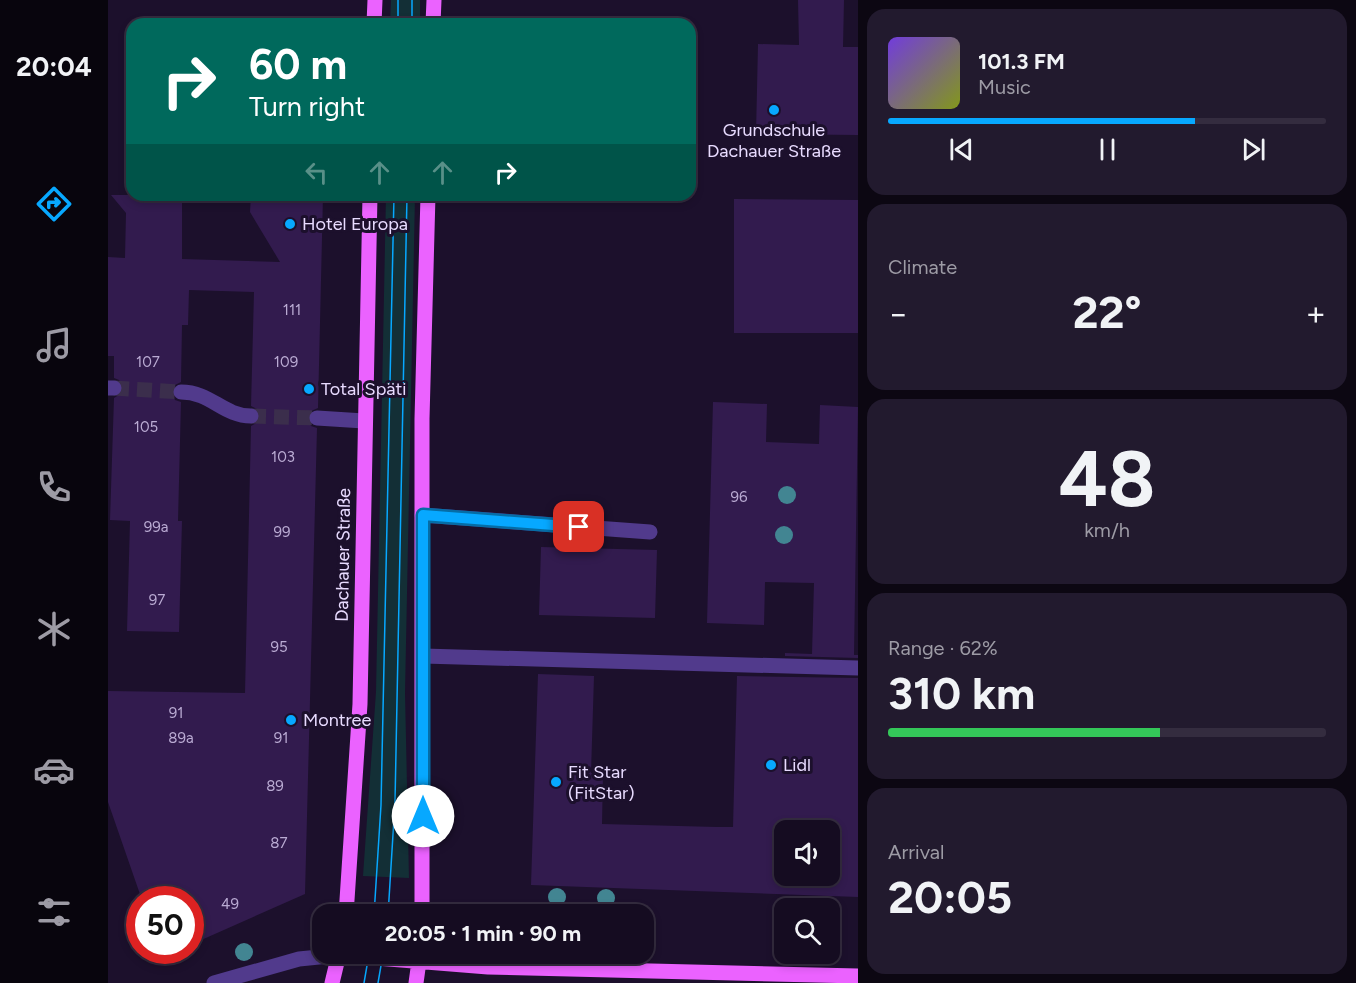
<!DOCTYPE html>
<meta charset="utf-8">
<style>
:root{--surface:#150c21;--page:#221a2e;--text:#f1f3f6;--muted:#9d9ba5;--line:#342c3f;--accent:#07a8ff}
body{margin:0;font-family:Figtree,sans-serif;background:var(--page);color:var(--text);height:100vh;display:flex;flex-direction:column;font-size:22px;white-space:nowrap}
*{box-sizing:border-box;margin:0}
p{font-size:20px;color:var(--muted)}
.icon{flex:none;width:33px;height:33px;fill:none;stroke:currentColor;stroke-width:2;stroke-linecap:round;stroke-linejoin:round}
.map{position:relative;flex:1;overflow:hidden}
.drawer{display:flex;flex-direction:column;gap:9px;padding:9px;background:#0c0712;width:498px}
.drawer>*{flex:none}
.guide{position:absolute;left:18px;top:18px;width:570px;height:183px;border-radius:18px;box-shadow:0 3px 9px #0003,0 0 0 2px var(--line);background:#00695c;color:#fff;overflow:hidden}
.tools{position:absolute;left:666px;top:820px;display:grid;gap:12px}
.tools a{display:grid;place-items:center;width:66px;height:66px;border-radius:12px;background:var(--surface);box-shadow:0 3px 9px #0003,0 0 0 2px var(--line);font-size:30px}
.speed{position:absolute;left:18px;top:886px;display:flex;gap:12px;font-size:30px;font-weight:700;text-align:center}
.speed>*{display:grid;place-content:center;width:78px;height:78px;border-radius:50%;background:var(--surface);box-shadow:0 3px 9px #0003,0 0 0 2px var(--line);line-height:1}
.speed .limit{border:9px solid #d22;background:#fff;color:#111}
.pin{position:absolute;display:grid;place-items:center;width:51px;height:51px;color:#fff;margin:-26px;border-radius:12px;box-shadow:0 3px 9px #0006}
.me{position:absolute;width:66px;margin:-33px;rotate:0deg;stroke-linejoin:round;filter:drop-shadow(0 0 4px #0008)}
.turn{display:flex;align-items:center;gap:21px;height:126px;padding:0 24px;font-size:27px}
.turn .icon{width:78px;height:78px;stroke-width:2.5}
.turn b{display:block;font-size:42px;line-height:51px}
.lanes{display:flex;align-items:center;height:57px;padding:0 24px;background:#0003;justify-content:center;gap:30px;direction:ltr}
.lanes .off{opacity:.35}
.big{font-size:45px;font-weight:700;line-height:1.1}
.drawer .widget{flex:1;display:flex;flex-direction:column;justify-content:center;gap:9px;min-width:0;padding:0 21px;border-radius:18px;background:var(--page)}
.drawer .dial{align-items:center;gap:0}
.dial b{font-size:78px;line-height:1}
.song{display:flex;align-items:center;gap:18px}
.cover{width:72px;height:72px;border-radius:9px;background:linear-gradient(135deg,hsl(260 70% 55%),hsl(70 70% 35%))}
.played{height:6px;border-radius:3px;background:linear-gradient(90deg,var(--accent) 70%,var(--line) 70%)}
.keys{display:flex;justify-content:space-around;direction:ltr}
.heat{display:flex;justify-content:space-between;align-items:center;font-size:33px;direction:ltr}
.charge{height:9px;border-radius:4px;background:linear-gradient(90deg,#34c759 62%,var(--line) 0)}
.trip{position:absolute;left:204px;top:904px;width:342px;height:60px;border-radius:18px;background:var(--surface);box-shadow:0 3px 9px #0003,0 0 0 2px var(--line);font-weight:700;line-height:60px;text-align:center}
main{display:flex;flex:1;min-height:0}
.tabs{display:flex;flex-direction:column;width:108px;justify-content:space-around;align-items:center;background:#08050d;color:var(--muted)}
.tabs .icon{width:42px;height:42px}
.tabs .selected{color:var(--accent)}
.tabs b{font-size:27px;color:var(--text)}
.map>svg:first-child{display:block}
</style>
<main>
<nav class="tabs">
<b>20:04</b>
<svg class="icon selected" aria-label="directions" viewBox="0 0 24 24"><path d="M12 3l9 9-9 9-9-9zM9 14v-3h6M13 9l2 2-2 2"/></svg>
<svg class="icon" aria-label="music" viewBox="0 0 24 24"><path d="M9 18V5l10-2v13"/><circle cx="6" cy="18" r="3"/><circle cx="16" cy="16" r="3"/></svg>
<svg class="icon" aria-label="phone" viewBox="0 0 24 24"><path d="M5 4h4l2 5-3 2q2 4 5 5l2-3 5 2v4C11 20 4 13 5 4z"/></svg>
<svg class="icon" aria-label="climate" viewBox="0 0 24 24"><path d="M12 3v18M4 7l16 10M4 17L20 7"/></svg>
<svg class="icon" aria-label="car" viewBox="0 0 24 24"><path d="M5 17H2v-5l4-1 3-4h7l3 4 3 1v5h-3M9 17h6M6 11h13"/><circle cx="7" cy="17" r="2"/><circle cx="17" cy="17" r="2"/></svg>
<svg class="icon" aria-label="filters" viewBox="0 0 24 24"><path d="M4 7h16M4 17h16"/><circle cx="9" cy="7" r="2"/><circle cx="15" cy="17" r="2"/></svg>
</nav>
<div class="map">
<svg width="750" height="983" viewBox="0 0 750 983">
<rect width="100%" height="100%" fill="#1c102c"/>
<path fill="#132f36" d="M 283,0 L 312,0 L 312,24 L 282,24 Z
M 278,195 L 307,195 L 297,693 L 301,878 L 255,876 L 268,692 Z"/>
<path fill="#321b4e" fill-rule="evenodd" d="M 690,0 L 736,0 L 735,47 L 750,47 L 750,135 L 648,134 L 650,44 L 691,45 Z
M 3,195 L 74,195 L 74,259 L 172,262 L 142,212 L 143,195 L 215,195 L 210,408 L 201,412 L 199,418 L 203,426 L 209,428 L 197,894 L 82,945 L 82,900 L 34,900 L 0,802 L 0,691 L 137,693 L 143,426 L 150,422 L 153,416 L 149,409 L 143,406 L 146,292 L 81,290 L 80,325 L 74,325 L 73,382 L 65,386 L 63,392 L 67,400 L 73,402 L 70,521 L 74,521 L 71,632 L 19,631 L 22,521 L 2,520 L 6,398 L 14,393 L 16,387 L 11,380 L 6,378 L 6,356 L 0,356 L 0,257 L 17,258 L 18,213 Z
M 626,199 L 750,200 L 750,333 L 626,333 Z
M 605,402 L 659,404 L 658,442 L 711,444 L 712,405 L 750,407 L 746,655 L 750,655 L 750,658 L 677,656 L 677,653 L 704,654 L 706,583 L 657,582 L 656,625 L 599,623 Z
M 433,547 L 549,550 L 547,618 L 431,615 Z
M 430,674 L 486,676 L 483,773 L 495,773 L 494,824 L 609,827 L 625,827 L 629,676 L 750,678 L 750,897 L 423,885 ZM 676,831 L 722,831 L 722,876 L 676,876 Z"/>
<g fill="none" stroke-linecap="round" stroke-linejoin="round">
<path stroke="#3b2e4c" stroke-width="15" stroke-dasharray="15 8" stroke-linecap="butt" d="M 6,388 L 73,392
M 143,416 L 209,418"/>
<path stroke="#513a8c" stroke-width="15" d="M 0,388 L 6,388
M 73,392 C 103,392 115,416 143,416
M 209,418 L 256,421
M 314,515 L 542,532
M 315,656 L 750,668
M 106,983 L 191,959 L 231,955"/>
<path stroke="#eb62ff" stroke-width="15" d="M 266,24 L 267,0
M 325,24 L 326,0
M 238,915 L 252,704 L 262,195
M 314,915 L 314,419 L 320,195
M 231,955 L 380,967 L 750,976
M 224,983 L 231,954
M 308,983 L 312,954"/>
<path stroke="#07a8ff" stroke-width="1.5" d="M 290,24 L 290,0
M 304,24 L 304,0
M 266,915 L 273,805 L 286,195
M 280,915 L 287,802 L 299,195
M 256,983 L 261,954
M 270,983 L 275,954"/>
</g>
<g fill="#428592">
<circle cx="679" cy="495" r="9"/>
<circle cx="676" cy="535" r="9"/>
<circle cx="449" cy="897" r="9"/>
<circle cx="498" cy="898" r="9"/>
<circle cx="136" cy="952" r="9"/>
</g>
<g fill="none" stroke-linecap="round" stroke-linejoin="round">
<g stroke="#056da6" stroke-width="15">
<path id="route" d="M 315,816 L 315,515 L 471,527"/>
</g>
<use href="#route" stroke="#07a8ff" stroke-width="10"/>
</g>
<g fill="#07a8ff" stroke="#1c102c" stroke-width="2">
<circle cx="666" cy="110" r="6"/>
<circle cx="182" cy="224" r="6"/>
<circle cx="201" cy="389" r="6"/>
<circle cx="183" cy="720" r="6"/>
<circle cx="663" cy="765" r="6"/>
<circle cx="448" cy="782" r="6"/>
</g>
<g text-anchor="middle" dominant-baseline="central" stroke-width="6" stroke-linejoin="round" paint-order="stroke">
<g font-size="15" fill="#baabd3">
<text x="184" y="310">111</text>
<text x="40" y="362">107</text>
<text x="178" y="362">109</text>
<text x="38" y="427">105</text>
<text x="175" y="457">103</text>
<text x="631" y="497">96</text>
<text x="48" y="527">99a</text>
<text x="174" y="532">99</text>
<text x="49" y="600">97</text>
<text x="171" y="647">95</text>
<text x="68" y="713">91</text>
<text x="73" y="738">89a</text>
<text x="173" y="738">91</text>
<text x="167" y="786">89</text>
<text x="171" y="843">87</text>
<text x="122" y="904">49</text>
</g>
<g font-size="18" fill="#e8dbff" stroke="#1c102c" text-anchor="start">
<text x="666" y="130" text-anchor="middle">Grundschule<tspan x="666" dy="21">Dachauer Straße</tspan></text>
<text x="194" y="224">Hotel Europa</text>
<text x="213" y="389">Total Späti</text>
<text x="195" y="720">Montree</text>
<text x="675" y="765">Lidl</text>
<text x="460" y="772">Fit Star<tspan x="460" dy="21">(FitStar)</tspan></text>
</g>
<g font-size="18" fill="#e8dbff" stroke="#1c102c">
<text transform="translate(235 555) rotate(-89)">Dachauer Straße</text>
</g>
</g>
</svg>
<div class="tools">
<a><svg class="icon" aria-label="sound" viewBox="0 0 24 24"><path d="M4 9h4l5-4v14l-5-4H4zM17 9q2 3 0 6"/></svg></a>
<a><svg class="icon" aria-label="search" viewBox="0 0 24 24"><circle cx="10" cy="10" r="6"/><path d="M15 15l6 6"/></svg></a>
</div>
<div class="speed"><div class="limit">50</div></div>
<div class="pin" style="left:471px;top:527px;background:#d93025"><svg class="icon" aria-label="arrive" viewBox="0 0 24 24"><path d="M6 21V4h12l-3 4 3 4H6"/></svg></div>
<svg class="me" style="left:315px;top:816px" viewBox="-20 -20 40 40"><circle r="19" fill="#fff"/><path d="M0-13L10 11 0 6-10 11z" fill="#07a8ff"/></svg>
<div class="trip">20:05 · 1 min · 90 m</div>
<div class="guide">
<div class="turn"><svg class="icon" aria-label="right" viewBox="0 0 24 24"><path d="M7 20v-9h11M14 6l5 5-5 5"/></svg><div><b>60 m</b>Turn right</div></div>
<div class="lanes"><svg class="icon off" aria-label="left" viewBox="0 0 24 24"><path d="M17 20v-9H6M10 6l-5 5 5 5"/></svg><svg class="icon off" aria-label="ahead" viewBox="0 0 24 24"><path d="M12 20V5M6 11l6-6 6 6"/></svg><svg class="icon off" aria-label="ahead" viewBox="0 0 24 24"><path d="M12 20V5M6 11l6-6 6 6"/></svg><svg class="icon" aria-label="right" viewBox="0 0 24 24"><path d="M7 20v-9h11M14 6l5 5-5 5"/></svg></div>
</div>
</div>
<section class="drawer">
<div class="widget">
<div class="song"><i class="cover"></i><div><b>101.3 FM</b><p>Music</p></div></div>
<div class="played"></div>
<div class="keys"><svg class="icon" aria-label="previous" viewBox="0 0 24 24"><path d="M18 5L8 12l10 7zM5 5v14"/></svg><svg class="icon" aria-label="pause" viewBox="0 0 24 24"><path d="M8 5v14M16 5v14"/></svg><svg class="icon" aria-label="next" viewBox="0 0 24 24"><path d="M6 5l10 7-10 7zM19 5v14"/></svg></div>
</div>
<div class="widget"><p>Climate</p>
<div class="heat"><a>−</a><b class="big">22°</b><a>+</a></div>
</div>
<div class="widget dial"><b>48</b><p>km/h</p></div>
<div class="widget"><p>Range · 62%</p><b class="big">310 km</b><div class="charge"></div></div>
<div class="widget"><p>Arrival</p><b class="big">20:05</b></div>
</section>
</main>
